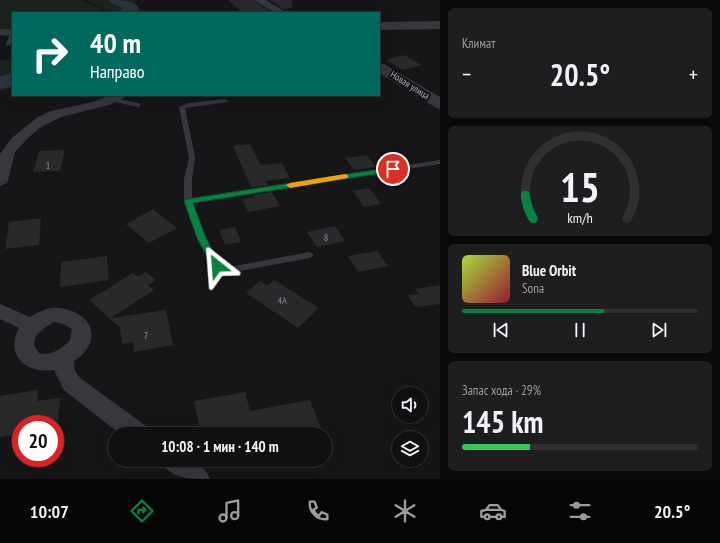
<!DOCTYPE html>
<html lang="ru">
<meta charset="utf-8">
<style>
:root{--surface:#101012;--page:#1e1e20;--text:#f1f3f6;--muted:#9c9d9f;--line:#303032;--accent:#0b8043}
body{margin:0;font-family:"PT Sans Narrow",sans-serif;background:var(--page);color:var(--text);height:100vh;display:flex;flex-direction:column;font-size:15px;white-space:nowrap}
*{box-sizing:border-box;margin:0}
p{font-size:13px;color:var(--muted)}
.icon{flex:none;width:22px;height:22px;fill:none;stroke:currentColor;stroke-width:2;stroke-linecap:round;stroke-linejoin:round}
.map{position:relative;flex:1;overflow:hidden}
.drawer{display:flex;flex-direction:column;gap:8px;padding:8px;background:#09090a;width:280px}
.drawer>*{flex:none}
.banner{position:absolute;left:12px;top:12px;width:368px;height:84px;border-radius:0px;box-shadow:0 4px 16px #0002,0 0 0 1px var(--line);background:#00695c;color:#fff;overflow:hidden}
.buttons{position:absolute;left:392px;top:387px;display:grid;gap:8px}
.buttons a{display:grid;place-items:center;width:36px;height:36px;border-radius:50%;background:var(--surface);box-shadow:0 4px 16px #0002,0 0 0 1px var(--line);font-size:20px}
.speed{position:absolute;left:12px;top:415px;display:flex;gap:8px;font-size:20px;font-weight:700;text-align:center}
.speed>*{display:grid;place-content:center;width:52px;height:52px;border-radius:50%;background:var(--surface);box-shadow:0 4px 16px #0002,0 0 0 1px var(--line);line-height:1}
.speed .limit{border:6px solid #d22;background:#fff;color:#111}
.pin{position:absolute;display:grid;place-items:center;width:34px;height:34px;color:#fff;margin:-17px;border:2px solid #fff;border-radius:50%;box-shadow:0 1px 4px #0007}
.me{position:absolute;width:44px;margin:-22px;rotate:332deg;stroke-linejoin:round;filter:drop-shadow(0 0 3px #0008)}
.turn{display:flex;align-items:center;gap:14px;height:84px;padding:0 12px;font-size:18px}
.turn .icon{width:52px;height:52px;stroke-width:2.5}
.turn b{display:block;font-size:28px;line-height:34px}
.big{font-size:30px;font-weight:800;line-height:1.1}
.drawer .tile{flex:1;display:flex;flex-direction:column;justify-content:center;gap:6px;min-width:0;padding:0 14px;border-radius:6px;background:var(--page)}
.drawer .dial{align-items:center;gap:0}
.dial svg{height:104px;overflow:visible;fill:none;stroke:var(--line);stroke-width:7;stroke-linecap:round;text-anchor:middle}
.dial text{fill:var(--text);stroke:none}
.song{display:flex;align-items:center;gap:12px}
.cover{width:48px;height:48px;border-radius:6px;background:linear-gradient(135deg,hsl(80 70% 55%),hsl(350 70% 35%))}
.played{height:4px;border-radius:2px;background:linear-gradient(90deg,var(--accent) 60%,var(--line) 60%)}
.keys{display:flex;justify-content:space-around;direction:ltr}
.heat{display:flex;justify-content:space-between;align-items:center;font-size:22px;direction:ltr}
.charge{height:6px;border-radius:3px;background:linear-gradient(90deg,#34c759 29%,var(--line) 0)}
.trip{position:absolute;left:108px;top:427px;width:224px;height:40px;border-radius:20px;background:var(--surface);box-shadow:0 4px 16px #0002,0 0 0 1px var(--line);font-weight:800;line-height:40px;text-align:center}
.dock{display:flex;height:64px;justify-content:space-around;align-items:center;background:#060607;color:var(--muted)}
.dock .icon{width:28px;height:28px}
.dock .selected{color:var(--accent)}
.dock b{font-size:18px;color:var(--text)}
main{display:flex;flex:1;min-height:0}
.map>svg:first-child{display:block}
</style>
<main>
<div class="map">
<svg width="440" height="479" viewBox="0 0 440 479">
<rect width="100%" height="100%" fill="#161618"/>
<path fill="#1c231d" d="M 0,0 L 82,0 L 102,9 L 103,13 L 13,13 L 13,30 L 0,30 Z
M 86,0 L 138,0 L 135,2 L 142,13 L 112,13 Z
M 13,58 L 13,88 L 0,91 L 0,61 Z"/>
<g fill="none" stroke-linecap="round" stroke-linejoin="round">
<path fill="#2c353c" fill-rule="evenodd" d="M 109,0 C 118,0 144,0 137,13 L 120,13 L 122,8 L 111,3 Z
M 13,73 L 13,86 L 0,89 L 0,76 Z"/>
</g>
<path fill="#29292c" d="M 228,0 L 253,0 L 269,11 L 243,13 Z
M 269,0 L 292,0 L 292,8 L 283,9 Z
M 404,55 L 422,65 L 403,70 L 386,60 Z
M 250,144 L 261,165 L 282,163 L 290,178 L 265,181 L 268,185 L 251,187 L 233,146 Z
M 65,150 L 60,171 L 33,172 L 39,151 Z
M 367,155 L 376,167 L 354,170 L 345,158 Z
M 369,188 L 381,204 L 364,207 L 353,191 Z
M 272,192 L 280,206 L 248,212 L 242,199 L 255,197 L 254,195 Z
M 153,209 L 177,228 L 149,243 L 126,224 Z
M 41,218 L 39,245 L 5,249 L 9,222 Z
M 335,226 L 345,241 L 317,247 L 307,232 Z
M 235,227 L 241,242 L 225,245 L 219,230 Z
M 377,251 L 388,266 L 358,272 L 348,256 Z
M 107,256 L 109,280 L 60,287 L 61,262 Z
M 146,272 L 156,280 L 148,285 L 154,290 L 111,318 L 166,310 L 173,345 L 134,352 L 133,342 L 122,344 L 120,328 L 89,300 L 133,273 L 138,277 Z
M 274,280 L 319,308 L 298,328 L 246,293 L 260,281 L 267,285 Z
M 440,285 L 440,304 L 415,307 L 408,295 L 419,294 L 415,289 Z
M 38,390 L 37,401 L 60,398 L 58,420 L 38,423 L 38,424 L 21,424 L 21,434 L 0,437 L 0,396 Z
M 245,392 L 250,411 L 310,400 L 322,431 L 306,434 L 201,434 L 194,401 Z"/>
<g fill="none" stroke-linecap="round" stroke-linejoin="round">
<path fill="#37383d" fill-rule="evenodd" d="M 11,32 L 13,32 L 13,38 L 10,45 L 6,45 L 6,44 Z
M 112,98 L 138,103 L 141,105 L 138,107 L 110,101 L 110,99 Z
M 225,99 L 228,101 L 227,102 L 185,108 L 195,158 L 192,179 L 192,198 L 440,160 L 440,164 L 192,203 L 206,238 L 220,264 L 223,266 L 229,267 L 310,252 L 314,255 L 310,258 L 229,273 L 218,271 L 214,268 L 198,238 L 184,201 L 184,179 L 189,158 L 179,107 L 189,103 Z"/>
<path fill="#37383d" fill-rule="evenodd" d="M 254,0 L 266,0 L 287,13 L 275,13 Z
M 0,29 L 13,30 L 13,36 L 0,35 Z
M 111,95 L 126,95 L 124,98 L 109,105 L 61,117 L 41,127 L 28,138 L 15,152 L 8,181 L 5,184 L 0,186 L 0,154 L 12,138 L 25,127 L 38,117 L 51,111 L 93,102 Z
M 0,304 L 30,317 C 37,313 44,309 51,308 C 57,307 64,309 69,310 C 98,319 98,346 74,361 L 75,371 L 80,378 L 146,426 L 150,434 L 120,434 L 64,390 L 54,370 C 27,374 4,356 19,328 L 0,319 ZM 54,322 L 63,324 L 72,329 L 70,340 C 63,348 50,357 39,353 C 26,339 42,329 54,322 Z
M 160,460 C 181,460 201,456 210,479 C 189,479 170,479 160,460 Z"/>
<path fill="#37383d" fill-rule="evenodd" d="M 440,21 L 440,29 L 379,30 L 379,22 Z
M 379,63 L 384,64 L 440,97 L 440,109 L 435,107 L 379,73 Z"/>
</g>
<path fill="#0b8043" stroke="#07532c" d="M 393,167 L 395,168 L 395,171 L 193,203 L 206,238 L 221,266 L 217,269 L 213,268 L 197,238 L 184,201 L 188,199 Z"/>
<path fill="#f59e0b" d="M 345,174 L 348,175 L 348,178 L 290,188 L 286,185 L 290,183 Z"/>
<g text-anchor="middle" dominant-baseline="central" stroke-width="4" stroke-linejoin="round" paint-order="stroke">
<g font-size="10" fill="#a8adb8" stroke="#111113">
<text transform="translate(410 85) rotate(32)">Новая улица</text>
</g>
<g font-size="10" fill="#888b94">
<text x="48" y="165">1</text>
<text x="326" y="237">8</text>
<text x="282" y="300">4А</text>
<text x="146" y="335">7</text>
</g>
</g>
</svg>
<div class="buttons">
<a><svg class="icon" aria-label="sound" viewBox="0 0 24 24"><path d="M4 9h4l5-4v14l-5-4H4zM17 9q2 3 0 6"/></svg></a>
<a><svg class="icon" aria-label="layers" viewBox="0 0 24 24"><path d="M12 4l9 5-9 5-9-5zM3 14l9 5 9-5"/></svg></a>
</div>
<div class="speed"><div class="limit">20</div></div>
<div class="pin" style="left:393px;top:169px;background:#d93025"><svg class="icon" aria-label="arrive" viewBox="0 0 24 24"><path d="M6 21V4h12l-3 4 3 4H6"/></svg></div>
<svg class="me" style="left:217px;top:266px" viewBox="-20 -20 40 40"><path d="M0-17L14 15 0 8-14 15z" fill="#0b8043" stroke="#fff" stroke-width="4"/></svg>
<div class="trip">10:08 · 1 мин · 140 m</div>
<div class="banner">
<div class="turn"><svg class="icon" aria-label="right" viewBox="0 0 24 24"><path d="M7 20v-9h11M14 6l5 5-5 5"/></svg><div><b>40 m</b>Направо</div></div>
</div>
</div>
<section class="drawer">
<div class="tile"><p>Климат</p>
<div class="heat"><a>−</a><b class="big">20.5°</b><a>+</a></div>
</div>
<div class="tile dial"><svg viewBox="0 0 100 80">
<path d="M14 69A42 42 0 1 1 86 69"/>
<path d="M14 69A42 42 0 0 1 8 51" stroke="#0b8043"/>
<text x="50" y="56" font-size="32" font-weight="700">15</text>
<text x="50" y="72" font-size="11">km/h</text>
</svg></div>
<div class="tile">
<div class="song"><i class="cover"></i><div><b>Blue Orbit</b><p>Sona</p></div></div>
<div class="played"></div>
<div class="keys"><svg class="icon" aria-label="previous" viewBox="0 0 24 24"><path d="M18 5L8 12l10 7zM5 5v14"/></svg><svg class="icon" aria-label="pause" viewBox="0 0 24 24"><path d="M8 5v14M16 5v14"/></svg><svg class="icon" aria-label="next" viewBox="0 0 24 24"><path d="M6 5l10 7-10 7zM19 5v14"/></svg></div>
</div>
<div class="tile"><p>Запас хода · 29%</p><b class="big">145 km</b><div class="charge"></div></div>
</section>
</main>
<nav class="dock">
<b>10:07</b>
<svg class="icon selected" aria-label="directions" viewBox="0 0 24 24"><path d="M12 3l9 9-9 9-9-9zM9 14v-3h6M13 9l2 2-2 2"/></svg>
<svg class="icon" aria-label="music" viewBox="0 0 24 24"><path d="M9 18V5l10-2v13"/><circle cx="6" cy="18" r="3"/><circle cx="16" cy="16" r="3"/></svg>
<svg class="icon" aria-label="phone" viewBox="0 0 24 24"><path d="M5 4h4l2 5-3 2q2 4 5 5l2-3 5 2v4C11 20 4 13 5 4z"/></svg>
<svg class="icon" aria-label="climate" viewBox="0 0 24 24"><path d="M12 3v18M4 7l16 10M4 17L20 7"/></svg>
<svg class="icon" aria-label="car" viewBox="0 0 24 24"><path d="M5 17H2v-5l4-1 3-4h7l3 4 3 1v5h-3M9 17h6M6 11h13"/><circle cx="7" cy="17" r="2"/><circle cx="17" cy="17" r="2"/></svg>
<svg class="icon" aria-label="filters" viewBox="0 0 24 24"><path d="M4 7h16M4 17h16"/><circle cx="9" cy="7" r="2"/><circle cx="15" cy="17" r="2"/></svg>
<b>20.5°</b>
</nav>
